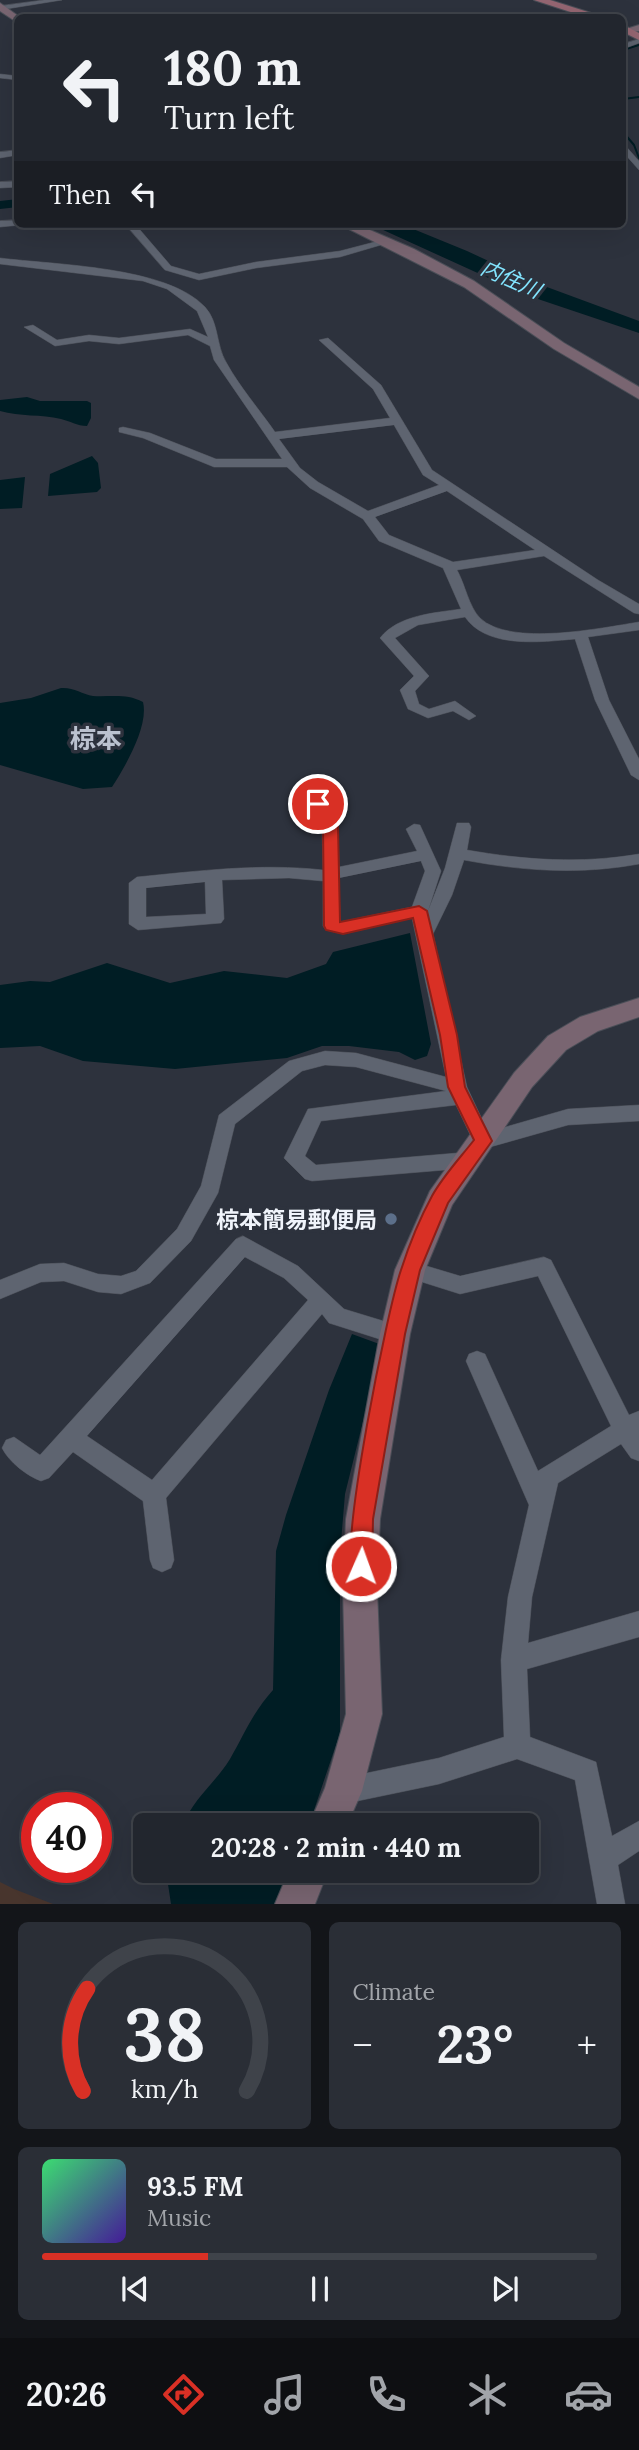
<!DOCTYPE html>
<meta charset="utf-8">
<style>
:root{--surface:#22262e;--page:#2a2e36;--text:#f1f3f6;--muted:#a2a5aa;--line:#3f434a;--accent:#d93025}
body{margin:0;font-family:Lora,"Noto Sans JP",serif;background:var(--page);color:var(--text);height:100vh;display:flex;flex-direction:column;font-size:26px;white-space:nowrap}
*{box-sizing:border-box;margin:0}
p{font-size:23px;color:var(--muted)}
.icon{flex:none;width:38px;height:38px;fill:none;stroke:currentColor;stroke-width:2;stroke-linecap:round;stroke-linejoin:round}
.map{position:relative;height:1904px;overflow:hidden}
.sheet{display:flex;flex-direction:column;gap:18px;padding:18px;background:#131519;flex:1}
.sheet>*{flex:none}
.banner{position:absolute;left:14px;top:14px;width:612px;height:214px;border-radius:10px;box-shadow:0 7px 28px #0002,0 0 0 2px var(--line);background:#22262e;color:var(--text);overflow:hidden}
.speed{position:absolute;left:21px;top:1792px;display:flex;gap:14px;font-size:35px;font-weight:700;text-align:center}
.speed>*{display:grid;place-content:center;width:91px;height:91px;border-radius:50%;background:var(--surface);box-shadow:0 7px 28px #0002,0 0 0 2px var(--line);line-height:1}
.speed .limit{border:10px solid #d22;background:#fff;color:#111}
.pin{position:absolute;display:grid;place-items:center;width:60px;height:60px;color:#fff;margin:-30px;border:4px solid #fff;border-radius:50%;box-shadow:0 2px 7px #0007}
.me{position:absolute;width:77px;margin:-38px;rotate:2deg;stroke-linejoin:round;filter:drop-shadow(0 0 5px #0008)}
.turn{display:flex;align-items:center;gap:24px;height:147px;padding:0 35px;font-size:32px}
.turn .icon{width:91px;height:91px;stroke-width:2.5}
.turn b{display:block;font-size:49px;line-height:60px}
.then{display:flex;align-items:center;height:66px;padding:0 35px;background:#0003;gap:14px;font-size:26px}
.big{font-size:52px;font-weight:700;line-height:1.1}
.sheet .card{flex:1;display:flex;flex-direction:column;justify-content:center;gap:10px;min-width:0;padding:0 24px;border-radius:10px;background:var(--page)}
.sheet .dial{align-items:center;gap:0}
.dial svg{height:182px;overflow:visible;fill:none;stroke:var(--line);stroke-width:7;stroke-linecap:round;text-anchor:middle}
.dial text{fill:var(--text);stroke:none}
.song{display:flex;align-items:center;gap:21px}
.cover{width:84px;height:84px;border-radius:10px;background:linear-gradient(135deg,hsl(140 70% 55%),hsl(260 70% 35%))}
.played{height:7px;border-radius:4px;background:linear-gradient(90deg,var(--accent) 30%,var(--line) 30%)}
.keys{display:flex;justify-content:space-around;direction:ltr}
.heat{display:flex;justify-content:space-between;align-items:center;font-size:38px;direction:ltr}
.sheet .tiles{flex:1;display:grid;gap:18px;grid-template-columns:1fr 1fr}
.card:last-child{grid-column:span 2}
.trip{position:absolute;left:133px;top:1813px;width:406px;height:70px;border-radius:10px;background:var(--surface);box-shadow:0 7px 28px #0002,0 0 0 2px var(--line);font-weight:700;line-height:70px;text-align:center}
.dock{display:flex;height:112px;justify-content:space-around;align-items:center;background:#0e0f12;color:var(--muted)}
.dock .icon{width:49px;height:49px}
.dock .on{color:var(--accent)}
.dock b{font-size:32px;color:var(--text)}
.map>svg:first-child{display:block}
</style>
<div class="map">
<svg width="639" height="1904" viewBox="0 0 639 1904">
<rect width="100%" height="100%" fill="#2d323d"/>
<path fill="#48352d" d="M 0,1882 L 14,1889 L 53,1904 L 0,1904 Z"/>
<path fill="#001d24" d="M 370,224 L 401,224 L 467,251 L 536,283 L 639,321 L 639,333 L 526,295 Z
M 27,397 L 40,401 L 87,401 L 91,403 L 91,418 L 87,426 C 77,426 70,421 61,419 C 41,414 20,417 0,411 L 0,400 Z
M 92,456 L 98,463 L 101,488 L 97,492 L 48,496 L 50,474 Z
M 25,477 L 22,508 L 0,509 L 0,480 Z
M 61,688 C 73,687 82,694 93,696 C 112,697 126,693 143,702 C 149,726 125,767 112,787 L 83,789 L 0,765 L 0,703 L 31,698 Z
M 410,933 L 431,1044 L 427,1056 L 415,1060 L 399,1052 L 349,1046 L 322,1046 L 287,1058 L 175,1069 L 83,1061 L 40,1046 L 0,1048 L 0,985 L 30,981 L 50,982 L 107,963 L 170,983 L 224,971 L 287,978 L 326,964 L 333,952 Z
M 352,1334 L 382,1345 L 345,1494 L 340,1554 L 340,1733 L 309,1825 L 183,1825 C 193,1799 216,1782 230,1759 C 245,1733 253,1712 273,1690 L 276,1551 L 286,1515 L 329,1390 Z
M 166,1871 L 290,1871 L 276,1904 L 171,1904 Z"/>
<g fill="none" stroke-linecap="round" stroke-linejoin="round">
<path stroke="#001d24" stroke-width="2" d="M 623,50 L 639,45
M 623,99 L 639,97
M 623,132 L 634,145 L 639,158"/>
<path fill="#001d24" fill-rule="evenodd" d="M 18,199 L 18,207 L 0,209 L 0,201 Z"/>
<g stroke="#4a4e57" stroke-width="1">
<path id="street" d="M 44,0 L 62,0 L 0,10 L 0,6 Z
M 639,39 L 639,43 L 623,49 L 623,44 Z
M 0,74 L 18,76 L 18,80 L 0,78 Z
M 623,143 L 639,161 L 639,170 L 623,152 Z
M 18,150 L 18,155 L 0,158 L 0,152 Z
M 18,181 L 18,187 L 0,188 L 0,182 Z
M 18,220 L 18,224 L 21,225 L 0,227 L 0,221 Z
M 125,224 L 135,224 L 171,266 L 199,274 L 256,262 L 340,251 L 386,239 L 391,242 L 340,257 L 256,268 L 199,280 L 165,270 Z
M 0,258 C 55,265 167,266 205,307 C 219,322 216,345 226,362 C 239,386 259,409 275,432 L 390,418 L 373,389 L 319,340 L 328,338 L 381,385 L 432,470 L 598,580 L 639,604 L 639,614 L 634,613 L 544,556 L 457,570 C 465,584 469,607 480,618 C 510,647 601,628 639,622 L 639,630 L 588,637 L 609,700 L 639,759 L 639,780 L 631,775 L 595,700 L 575,639 C 541,642 487,649 465,617 L 418,625 L 395,638 L 429,676 L 415,691 L 419,704 L 429,709 L 455,701 L 476,716 L 469,720 L 453,711 L 428,718 L 408,709 L 400,690 L 414,676 L 380,638 C 398,615 434,613 461,609 L 443,568 L 379,541 L 363,519 L 310,488 L 287,467 L 214,467 L 143,438 L 119,432 L 119,428 L 123,427 L 150,433 L 216,459 L 282,459 L 214,360 L 210,346 L 188,335 L 119,344 L 89,341 L 55,346 L 24,327 L 33,325 L 57,340 L 89,335 L 119,338 L 190,329 L 208,337 L 197,311 L 167,289 L 143,281 L 0,264 ZM 394,425 L 423,475 L 439,485 L 368,511 L 318,482 L 300,468 L 279,439 ZM 447,491 L 535,550 L 453,562 L 389,535 L 375,517 Z
M 318,799 L 324,800 L 338,826 L 339,867 L 417,851 L 406,829 L 414,824 L 420,825 L 441,871 L 428,911 L 445,868 L 457,823 L 469,823 L 471,827 L 467,850 C 525,860 580,864 639,854 L 639,864 C 579,875 523,871 464,860 L 452,895 L 433,934 L 467,1087 L 488,1132 L 568,1109 L 639,1105 L 639,1121 L 568,1125 L 483,1149 L 476,1147 L 456,1105 L 321,1121 L 305,1156 L 316,1165 L 469,1152 L 476,1154 L 479,1160 L 476,1166 L 469,1168 L 312,1181 L 305,1179 L 284,1158 L 308,1109 L 446,1091 L 356,1067 L 325,1065 L 302,1071 L 235,1124 L 218,1193 L 191,1241 L 150,1283 L 121,1294 L 98,1292 L 64,1281 L 41,1282 L 0,1299 L 0,1280 L 40,1264 L 64,1263 L 98,1274 L 121,1276 L 136,1271 L 177,1229 L 201,1186 L 219,1115 L 289,1061 L 325,1051 L 356,1053 L 446,1077 L 412,918 L 343,934 L 326,930 L 323,926 L 323,881 L 289,878 L 222,880 L 224,919 L 221,923 L 138,930 L 129,924 L 129,883 L 137,877 C 199,871 260,863 323,870 L 322,826 L 310,804 ZM 421,861 L 425,871 L 412,907 L 340,922 L 339,878 ZM 205,882 L 206,914 L 146,917 L 146,888 Z
M 243,1236 L 298,1266 L 344,1309 L 403,1327 L 406,1334 L 403,1341 L 395,1344 L 329,1323 L 322,1314 L 166,1498 L 174,1560 L 171,1568 L 162,1572 L 153,1568 L 150,1560 L 143,1501 L 73,1452 L 49,1478 L 41,1481 C 27,1476 9,1462 2,1448 L 6,1440 L 14,1437 L 40,1455 L 236,1239 ZM 245,1257 L 284,1278 L 308,1300 L 152,1480 L 87,1436 Z
M 544,1257 L 551,1260 L 629,1415 L 639,1411 L 639,1461 L 631,1458 L 621,1444 L 558,1483 L 532,1597 L 528,1643 L 639,1611 L 639,1637 L 527,1669 L 530,1737 L 596,1762 L 612,1836 L 639,1821 L 639,1851 L 618,1865 L 625,1904 L 597,1904 L 575,1780 L 517,1759 L 439,1784 L 343,1804 L 333,1801 L 330,1791 L 333,1781 L 343,1778 L 439,1758 L 504,1737 L 501,1660 L 508,1597 L 529,1505 L 466,1361 L 469,1354 L 477,1351 L 485,1354 L 538,1471 L 611,1426 L 538,1276 L 460,1294 L 403,1276 L 399,1270 L 403,1264 L 410,1261 L 460,1276 Z"/>
</g>
<g stroke="#4a4e57" stroke-width="2">
<path id="secondary" d="M 0,3 L 21,18 L 18,18 L 18,23 L 0,11 Z
M 639,25 L 639,31 L 628,33 L 623,30 Z
M 339,224 L 356,224 L 414,249 L 474,281 L 564,343 L 639,387 L 639,399 L 554,349 L 464,287 Z
M 639,998 L 639,1017 L 598,1031 L 566,1050 L 532,1087 L 452,1205 L 425,1270 L 410,1334 L 380,1519 L 377,1589 L 382,1714 L 362,1791 L 347,1825 L 309,1825 L 325,1788 L 346,1714 L 343,1589 L 346,1519 L 380,1334 L 395,1270 L 430,1191 L 514,1073 L 548,1036 L 580,1017 Z
M 289,1871 L 328,1871 L 315,1904 L 275,1904 Z"/>
</g>
<g stroke="#4a4e57" stroke-width="2">
<path id="primary" d="M 534,0 L 550,0 L 607,18 L 589,18 Z
M 623,25 L 639,33 L 639,40 L 623,32 Z"/>
</g>
<use href="#street" fill="#5e6470" fill-rule="evenodd"/>
<use href="#secondary" fill="#796571" fill-rule="evenodd"/>
<use href="#primary" fill="#956672" fill-rule="evenodd"/>
</g>
<path fill="#d93025" stroke="#8d1f18" stroke-width="2" d="M 318,799 L 323,801 L 338,826 L 340,922 L 419,906 L 427,911 L 457,1035 L 465,1087 L 492,1141 L 448,1203 L 420,1270 L 405,1334 L 373,1519 L 372,1566 L 369,1573 L 361,1577 L 353,1573 C 340,1543 387,1311 401,1270 C 409,1245 420,1218 432,1196 C 443,1176 460,1158 474,1140 L 448,1087 L 440,1035 L 413,918 L 343,934 L 326,930 L 324,926 L 323,826 L 311,804 Z"/>
<circle fill="#5c6f8a" stroke="#2d323d" stroke-width="2.5" cx="391" cy="1219" r="7"/>
<g text-anchor="middle" dominant-baseline="central" stroke-width="7" stroke-linejoin="round" paint-order="stroke">
<g font-size="21" font-style="italic" fill="#83e5ff" stroke="#2d323d">
<text transform="translate(511 279) rotate(24)">内住川</text>
</g>
<g font-size="23" font-weight="bold" fill="#f0f4fb" stroke="#2d323d" text-anchor="end">
<text x="377" y="1219">椋本簡易郵便局</text>
</g>
<g font-size="26" font-weight="bold" fill="#bbc2cf" stroke="#2d323d">
<text x="96" y="738">椋本</text>
</g>
</g>
</svg>
<div class="speed"><div class="limit">40</div></div>
<div class="pin" style="left:318px;top:804px;background:#d93025"><svg class="icon" aria-label="arrive" viewBox="0 0 24 24"><path d="M6 21V4h12l-3 4 3 4H6"/></svg></div>
<svg class="me" style="left:361px;top:1566px" viewBox="-20 -20 40 40"><circle r="17" fill="#d93025" stroke="#fff" stroke-width="3"/><path d="M0-11L8 9 0 5-8 9z" fill="#fff"/></svg>
<div class="trip">20:28 · 2 min · 440 m</div>
<div class="banner">
<div class="turn"><svg class="icon" aria-label="left" viewBox="0 0 24 24"><path d="M17 20v-9H6M10 6l-5 5 5 5"/></svg><div><b>180 m</b>Turn left</div></div>
<div class="then">Then<svg class="icon" aria-label="left" viewBox="0 0 24 24"><path d="M17 20v-9H6M10 6l-5 5 5 5"/></svg></div>
</div>
</div>
<section class="sheet">
<div class="tiles">
<div class="card dial"><svg viewBox="0 0 100 80">
<path d="M14 69A42 42 0 1 1 86 69"/>
<path d="M14 69A42 42 0 0 1 16 24" stroke="#d93025"/>
<text x="50" y="56" font-size="32" font-weight="700">38</text>
<text x="50" y="72" font-size="11">km/h</text>
</svg></div>
<div class="card"><p>Climate</p>
<div class="heat"><a>−</a><b class="big">23°</b><a>+</a></div>
</div>
<div class="card">
<div class="song"><i class="cover"></i><div><b>93.5 FM</b><p>Music</p></div></div>
<div class="played"></div>
<div class="keys"><svg class="icon" aria-label="previous" viewBox="0 0 24 24"><path d="M18 5L8 12l10 7zM5 5v14"/></svg><svg class="icon" aria-label="pause" viewBox="0 0 24 24"><path d="M8 5v14M16 5v14"/></svg><svg class="icon" aria-label="next" viewBox="0 0 24 24"><path d="M6 5l10 7-10 7zM19 5v14"/></svg></div>
</div>
</div>
</section>
<nav class="dock">
<b>20:26</b>
<svg class="icon on" aria-label="directions" viewBox="0 0 24 24"><path d="M12 3l9 9-9 9-9-9zM9 14v-3h6M13 9l2 2-2 2"/></svg>
<svg class="icon" aria-label="music" viewBox="0 0 24 24"><path d="M9 18V5l10-2v13"/><circle cx="6" cy="18" r="3"/><circle cx="16" cy="16" r="3"/></svg>
<svg class="icon" aria-label="phone" viewBox="0 0 24 24"><path d="M5 4h4l2 5-3 2q2 4 5 5l2-3 5 2v4C11 20 4 13 5 4z"/></svg>
<svg class="icon" aria-label="climate" viewBox="0 0 24 24"><path d="M12 3v18M4 7l16 10M4 17L20 7"/></svg>
<svg class="icon" aria-label="car" viewBox="0 0 24 24"><path d="M5 17H2v-5l4-1 3-4h7l3 4 3 1v5h-3M9 17h6M6 11h13"/><circle cx="7" cy="17" r="2"/><circle cx="17" cy="17" r="2"/></svg>
</nav>
